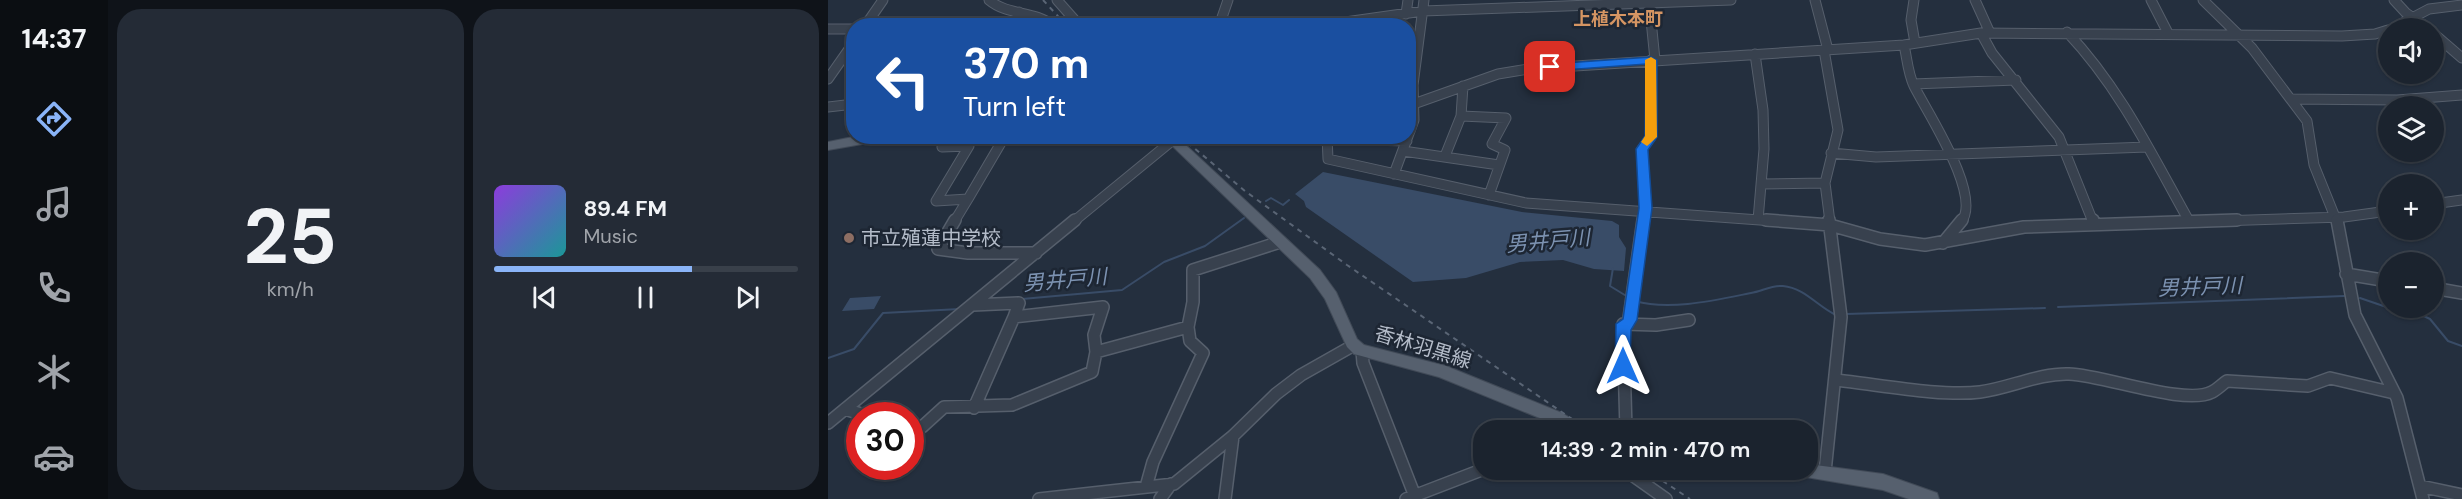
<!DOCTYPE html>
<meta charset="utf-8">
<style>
:root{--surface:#1b232e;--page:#242b36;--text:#f1f3f6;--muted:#a0a4aa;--line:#39404a;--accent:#8ab4f8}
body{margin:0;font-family:"DM Sans","Noto Sans JP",sans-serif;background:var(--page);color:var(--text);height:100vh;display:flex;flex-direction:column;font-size:22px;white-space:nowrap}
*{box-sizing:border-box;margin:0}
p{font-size:20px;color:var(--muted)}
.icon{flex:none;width:33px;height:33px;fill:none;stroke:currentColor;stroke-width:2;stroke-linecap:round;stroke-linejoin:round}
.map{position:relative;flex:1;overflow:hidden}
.sheet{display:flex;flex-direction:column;gap:9px;padding:9px;background:#0f1319;width:720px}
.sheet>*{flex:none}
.guide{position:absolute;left:18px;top:18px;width:570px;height:126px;border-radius:24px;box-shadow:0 2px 4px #0004,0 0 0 2px var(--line);background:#1a4fa0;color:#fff;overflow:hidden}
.controls{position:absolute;left:1550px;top:18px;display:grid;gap:12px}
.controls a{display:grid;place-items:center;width:66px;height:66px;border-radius:50%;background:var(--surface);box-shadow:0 2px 4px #0004,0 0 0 2px var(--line);font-size:30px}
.speed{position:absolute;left:18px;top:402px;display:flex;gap:12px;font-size:30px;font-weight:700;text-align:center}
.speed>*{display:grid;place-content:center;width:78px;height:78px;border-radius:50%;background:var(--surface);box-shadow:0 2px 4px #0004,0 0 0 2px var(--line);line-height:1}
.speed .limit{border:9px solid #d22;background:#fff;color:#111}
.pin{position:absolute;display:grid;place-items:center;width:51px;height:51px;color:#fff;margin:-26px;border-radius:12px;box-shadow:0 3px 9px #0006}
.me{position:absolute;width:66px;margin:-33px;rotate:0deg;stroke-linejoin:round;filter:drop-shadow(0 0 4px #0008)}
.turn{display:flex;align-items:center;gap:21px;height:126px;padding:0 18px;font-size:27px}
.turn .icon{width:78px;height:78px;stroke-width:2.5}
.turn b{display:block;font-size:42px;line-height:51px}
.sheet .widget{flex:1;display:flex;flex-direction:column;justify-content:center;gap:9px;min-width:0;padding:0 21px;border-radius:24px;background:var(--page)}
.sheet .dial{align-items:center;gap:0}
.dial b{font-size:78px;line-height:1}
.song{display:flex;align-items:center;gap:18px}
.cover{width:72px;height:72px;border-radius:9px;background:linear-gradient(135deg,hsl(270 70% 55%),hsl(180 70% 35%))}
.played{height:6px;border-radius:3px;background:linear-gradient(90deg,var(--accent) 65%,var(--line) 65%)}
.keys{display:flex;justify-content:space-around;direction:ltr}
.sheet .tiles{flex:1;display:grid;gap:9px;grid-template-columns:repeat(2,1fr)}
.trip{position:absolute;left:645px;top:420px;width:345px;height:60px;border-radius:24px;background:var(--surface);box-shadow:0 2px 4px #0004,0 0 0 2px var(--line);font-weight:600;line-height:60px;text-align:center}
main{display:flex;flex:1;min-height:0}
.tabs{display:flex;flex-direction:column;width:108px;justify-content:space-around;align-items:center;background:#0b0e12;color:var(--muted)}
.tabs .icon{width:42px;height:42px}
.tabs .current{color:var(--accent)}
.tabs b{font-size:27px;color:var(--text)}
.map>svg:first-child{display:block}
</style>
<main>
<nav class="tabs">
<b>14:37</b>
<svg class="icon current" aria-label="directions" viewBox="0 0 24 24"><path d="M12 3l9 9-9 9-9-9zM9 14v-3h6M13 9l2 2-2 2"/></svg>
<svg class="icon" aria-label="music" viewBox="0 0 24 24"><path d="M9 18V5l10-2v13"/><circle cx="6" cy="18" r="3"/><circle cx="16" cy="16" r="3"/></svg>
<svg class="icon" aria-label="phone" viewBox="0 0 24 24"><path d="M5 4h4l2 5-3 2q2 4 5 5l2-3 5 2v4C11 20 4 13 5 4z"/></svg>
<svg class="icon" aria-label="climate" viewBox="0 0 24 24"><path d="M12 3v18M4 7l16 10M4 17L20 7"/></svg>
<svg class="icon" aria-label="car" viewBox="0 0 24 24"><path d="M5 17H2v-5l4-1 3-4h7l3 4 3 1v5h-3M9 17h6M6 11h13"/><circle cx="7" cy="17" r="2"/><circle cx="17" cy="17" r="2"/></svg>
</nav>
<section class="sheet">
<div class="tiles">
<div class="widget dial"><b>25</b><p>km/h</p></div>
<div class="widget">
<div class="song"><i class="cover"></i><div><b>89.4 FM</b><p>Music</p></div></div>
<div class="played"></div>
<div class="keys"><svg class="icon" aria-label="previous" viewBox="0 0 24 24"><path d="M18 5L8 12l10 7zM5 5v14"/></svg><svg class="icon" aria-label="pause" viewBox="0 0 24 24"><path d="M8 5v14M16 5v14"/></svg><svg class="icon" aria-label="next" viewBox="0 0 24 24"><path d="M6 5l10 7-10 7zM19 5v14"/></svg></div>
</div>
</div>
</section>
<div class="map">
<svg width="1634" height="499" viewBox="0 0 1634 499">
<rect width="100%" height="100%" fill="#242f3e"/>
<path fill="#394c67" d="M 495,172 L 694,212 L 784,221 L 791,225 L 791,237 L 798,248 L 796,271 L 766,269 L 735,260 L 692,262 L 638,278 L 585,282 L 478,207 L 476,201 L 467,194 Z
M 53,296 L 46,309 L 14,311 L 22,298 Z"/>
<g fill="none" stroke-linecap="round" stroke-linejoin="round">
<path stroke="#394c67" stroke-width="2" d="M 438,201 L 443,198 L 455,205 L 461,200
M 785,268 L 782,286 L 800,297
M 1532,298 L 1570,311 L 1585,311 L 1602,319 L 1620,341 L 1634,346
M 194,299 L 294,290 L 336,262 L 377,246 L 416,218
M 807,301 C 842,311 888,300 923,293 C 934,291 944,285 955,286 C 977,288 990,307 1008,315
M 1230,307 L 1516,296
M 1018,314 L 1217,308
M 0,358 L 26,349 L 55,313 L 132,309"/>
<g stroke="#565f6c" stroke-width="11">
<path id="minor-far1" d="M 161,0 C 180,16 206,10 226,26
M 229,0 L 252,26
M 821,0 L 827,60
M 987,0 L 1000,50
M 1086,0 L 1083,20 L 1087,43
M 1147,0 L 1162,33
M 1323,0 L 1340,33
M 1375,0 L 1424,48 L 1479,121 L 1486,165 L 1509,222
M 1566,0 L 1578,13 L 1600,28
M 578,14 L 580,0
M 37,26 L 55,0
M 185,26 L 191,12
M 391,26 L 400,0
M 489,26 L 595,11 L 903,0
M 1565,28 L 1601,9 L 1634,5
M 0,29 L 26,29
M 1239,32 C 1292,88 1324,155 1361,221
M 1153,33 L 1164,53 L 1231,137 L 1265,222
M 1605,33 L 1634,58
M 1076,45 C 1079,58 1080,74 1086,86 C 1099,112 1155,196 1133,222
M 996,50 L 1010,130 L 997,183 L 1002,222
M 927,54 L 935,110 L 936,149 L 930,220
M 0,79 L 26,42
M 1085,84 L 1188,80
M 1465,99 L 1569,100 L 1634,95
M 580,106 L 670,74 L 700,69 L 1076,45 L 1153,33 L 1514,36 L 1547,34 L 1560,30
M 0,107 L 26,104
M 633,116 L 678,118 L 664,144 L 677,150 L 661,195
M 120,136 L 114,147 L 141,146 L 108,201 L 140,199 L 126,222
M 499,136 L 500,159 L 698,203 L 959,222
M 533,136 L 540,140 L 579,141
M 575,151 L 671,165
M 1003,153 L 1048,157 L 1319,147
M 617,156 L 633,116 L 635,86
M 566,174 L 586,120 L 585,85 L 596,0
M 933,184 L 997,183
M 140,199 L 177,136
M 1605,204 L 1634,200
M 245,222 L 345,140
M 815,222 L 817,208 L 814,149 L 823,137 L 823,60
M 1361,222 L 1516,217 L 1560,211"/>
</g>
<g stroke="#565f6c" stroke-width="14">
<path id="minor" d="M 127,220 L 110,249 L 140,253 L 208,253
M 938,220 L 1002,225 L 1052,239 L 1097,245 L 1196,227 L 1409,220
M 1265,220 L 1266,224
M 1509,220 L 1527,315 L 1569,398 L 1595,499
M 1115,243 L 1134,220
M 1518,274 L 1560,281
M 1605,288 L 1634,293
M 800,325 L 815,220
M 534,351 L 535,363 L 588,499
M 268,352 L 360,327
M 1007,380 C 1048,384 1113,397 1152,392 C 1182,388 1211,373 1241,374 C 1276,375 1357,406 1384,392 C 1390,389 1394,384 1399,381 L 1480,386 L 1502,378 L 1566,393
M 146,408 L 186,317
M 17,409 L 39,416
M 0,423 L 247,220
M 82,427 L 94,427 L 116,407 L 184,405 L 264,372 L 268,352 L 266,335 L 275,307 L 186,317 L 191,303 L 145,305
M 798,430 L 795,324 L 828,325 L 861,320
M 797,470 L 838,499
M 997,472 L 1013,317 L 1001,220
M 1592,486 L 1634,495
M 318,487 L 325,462 L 375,353 L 362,341 L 360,327 L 365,302 L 365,270 L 452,242
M 211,499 L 346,484 L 405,436 L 448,394 L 473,375 L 526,345
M 332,499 L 343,484
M 397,499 L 405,436
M 578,499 L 656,469"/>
</g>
<g stroke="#414a57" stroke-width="2">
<path id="major" d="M 30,136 L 63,136 L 57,140 L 0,150 L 0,142 Z
M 334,136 L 348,136 L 492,270 L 508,292 L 529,339 L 536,345 L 618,366 L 734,413 L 753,425 L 755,430 L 735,430 L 724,423 L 611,377 L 526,354 L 519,347 L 497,299 L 482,278 Z
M 980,464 L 1055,474 L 1109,493 L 1111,499 L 1081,499 L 1055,490 L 966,475 L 964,470 L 980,470 Z"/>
</g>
<use href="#minor-far1" stroke="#38414e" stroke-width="9"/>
<use href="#minor" stroke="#38414e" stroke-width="11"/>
<use href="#major" fill="#56606e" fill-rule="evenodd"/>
<path stroke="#5a6575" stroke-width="2" stroke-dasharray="5 5" stroke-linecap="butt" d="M 215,0 L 239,26
M 352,136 L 417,191 L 519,265 L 760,430
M 818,470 L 862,499"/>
</g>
<path fill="#1a73e8" stroke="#114b97" stroke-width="1.5" d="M 823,57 L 829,60 L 829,137 L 820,150 L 824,208 L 809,320 L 803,330 L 802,366 L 795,373 L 787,366 L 788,324 L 795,319 L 811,208 L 808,149 L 817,136 L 818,64 L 722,71 L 716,67 L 722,64 Z"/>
<path fill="#f59e0b" d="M 823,57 L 828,60 L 829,137 L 819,146 L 813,142 L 817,136 L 817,60 Z"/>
<circle fill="#8d6e63" stroke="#1d2633" stroke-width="2" cx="21" cy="238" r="6"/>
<g text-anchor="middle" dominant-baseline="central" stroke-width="5" stroke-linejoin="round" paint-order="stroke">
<g font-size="18" font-weight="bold" fill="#d59563" stroke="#1d2633">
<text x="790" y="19">上植木本町</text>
</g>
<g font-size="20" fill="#b4bcc9" stroke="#1d2633" text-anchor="start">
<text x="33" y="238">市立殖蓮中学校</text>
</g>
<g font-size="20" fill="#b4bcc9" stroke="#1d2633">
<text transform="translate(595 347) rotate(17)">香林羽黒線</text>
</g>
<g font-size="21" font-style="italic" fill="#7c92b1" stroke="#1d2633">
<text transform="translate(720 241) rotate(-5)">男井戸川</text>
<text transform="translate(237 280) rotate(-5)">男井戸川</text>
<text transform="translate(1372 287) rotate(-2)">男井戸川</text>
</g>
</g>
</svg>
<div class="controls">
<a><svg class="icon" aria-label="sound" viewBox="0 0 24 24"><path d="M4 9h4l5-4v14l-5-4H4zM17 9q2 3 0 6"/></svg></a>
<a><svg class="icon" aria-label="layers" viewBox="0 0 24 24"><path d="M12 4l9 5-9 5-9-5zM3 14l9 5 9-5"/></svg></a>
<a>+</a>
<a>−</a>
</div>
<div class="speed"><div class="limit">30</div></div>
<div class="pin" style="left:722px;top:67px;background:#d93025"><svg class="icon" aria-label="arrive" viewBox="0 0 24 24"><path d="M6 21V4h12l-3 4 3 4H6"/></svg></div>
<svg class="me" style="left:795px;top:366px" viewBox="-20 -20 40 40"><path d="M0-17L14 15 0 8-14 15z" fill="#1a73e8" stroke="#fff" stroke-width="4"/></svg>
<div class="trip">14:39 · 2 min · 470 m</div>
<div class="guide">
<div class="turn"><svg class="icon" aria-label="left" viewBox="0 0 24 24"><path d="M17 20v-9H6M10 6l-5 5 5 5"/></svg><div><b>370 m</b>Turn left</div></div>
</div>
</div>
</main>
